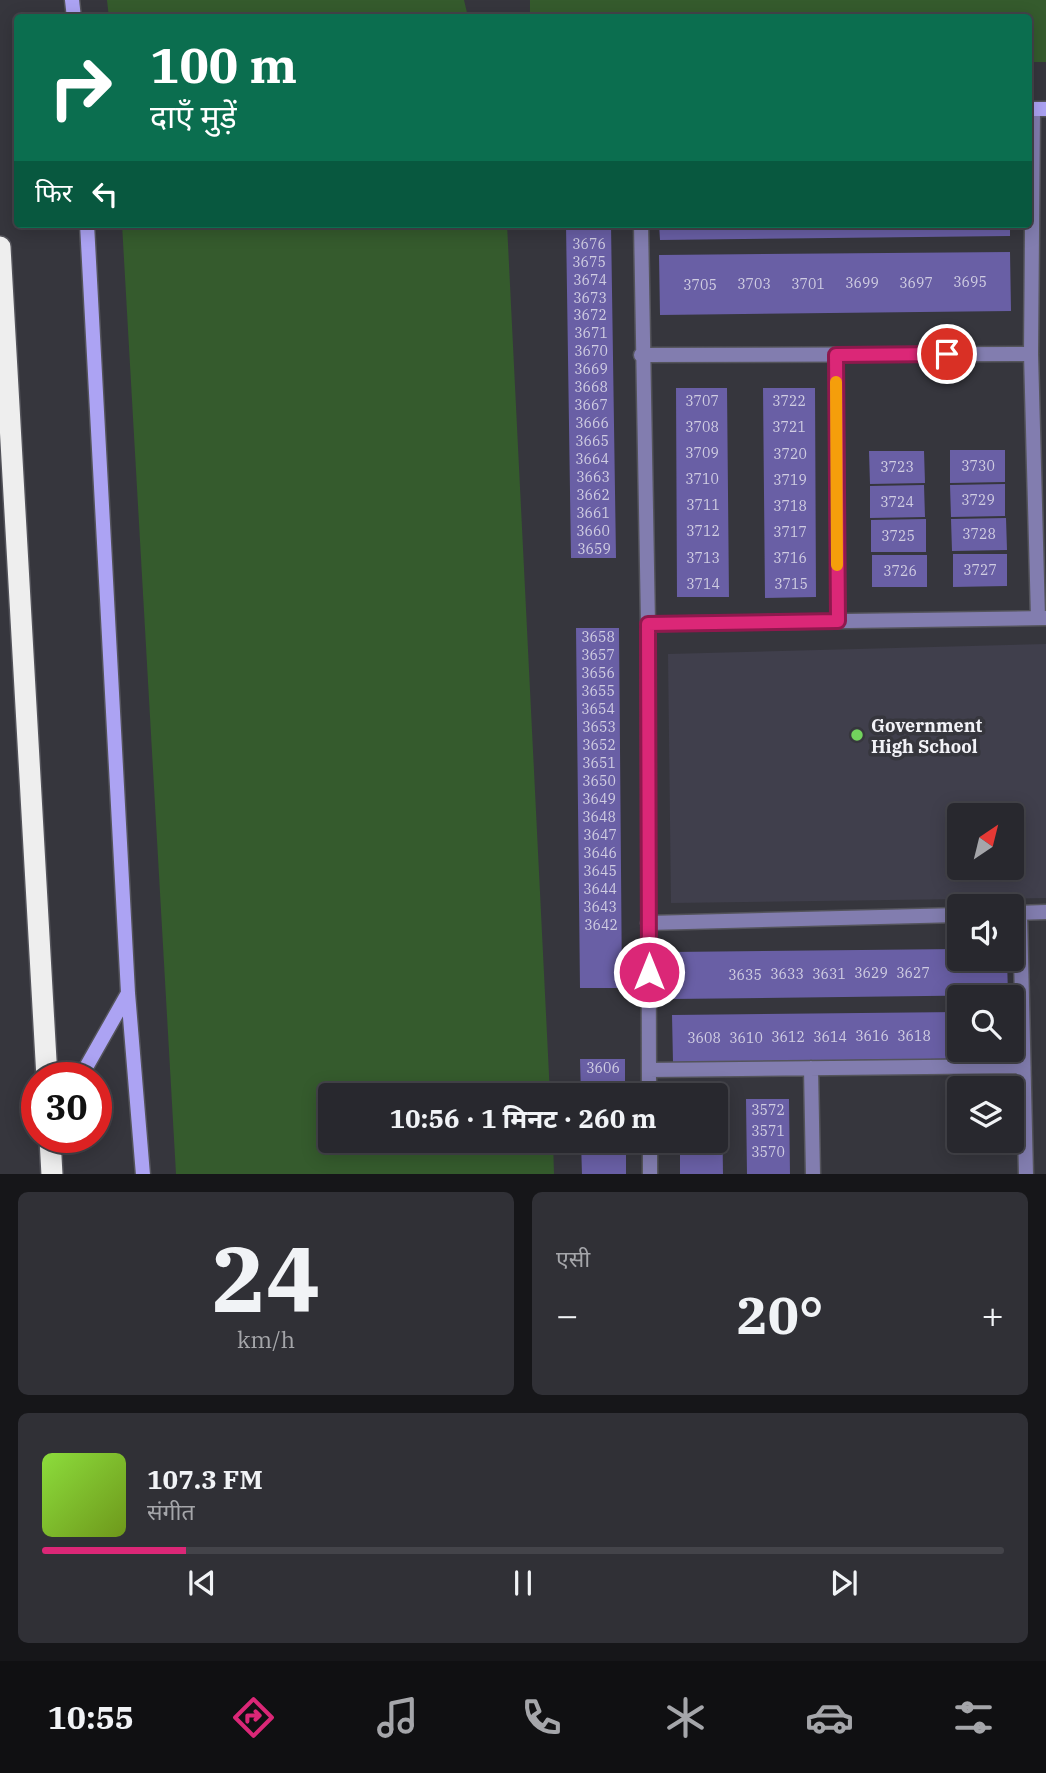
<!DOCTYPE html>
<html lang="hi">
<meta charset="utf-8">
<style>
:root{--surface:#28282e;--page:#303036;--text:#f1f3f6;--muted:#a5a6aa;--line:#44444a;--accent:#db2777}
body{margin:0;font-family:"IBM Plex Serif","Noto Sans Devanagari",serif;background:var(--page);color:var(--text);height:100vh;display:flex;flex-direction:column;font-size:26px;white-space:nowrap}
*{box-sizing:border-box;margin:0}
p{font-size:23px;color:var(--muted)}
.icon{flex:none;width:38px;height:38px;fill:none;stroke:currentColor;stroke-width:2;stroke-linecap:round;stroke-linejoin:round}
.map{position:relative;height:1174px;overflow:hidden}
.drawer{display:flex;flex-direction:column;gap:18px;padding:18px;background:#161619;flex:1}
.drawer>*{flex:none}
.guide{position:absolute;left:14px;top:14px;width:1018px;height:214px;border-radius:7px;box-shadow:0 4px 18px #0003,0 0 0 2px var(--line);background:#0b6e4f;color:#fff;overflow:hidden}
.needle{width:46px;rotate:35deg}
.buttons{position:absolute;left:947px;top:803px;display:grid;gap:14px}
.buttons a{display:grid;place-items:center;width:77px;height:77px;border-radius:7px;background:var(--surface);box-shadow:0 4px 18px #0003,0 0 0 2px var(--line);font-size:35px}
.speed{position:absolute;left:21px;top:1062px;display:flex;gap:14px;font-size:35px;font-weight:700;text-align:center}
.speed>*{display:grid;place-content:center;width:91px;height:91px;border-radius:50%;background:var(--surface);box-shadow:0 4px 18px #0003,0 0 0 2px var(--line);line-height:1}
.speed .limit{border:10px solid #d22;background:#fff;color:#111}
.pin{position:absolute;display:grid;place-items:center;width:60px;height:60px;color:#fff;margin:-30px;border:4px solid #fff;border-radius:50%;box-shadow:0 2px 7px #0007}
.me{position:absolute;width:77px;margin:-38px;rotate:0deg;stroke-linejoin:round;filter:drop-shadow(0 0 5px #0008)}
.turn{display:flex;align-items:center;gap:24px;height:147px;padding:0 21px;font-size:32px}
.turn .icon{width:91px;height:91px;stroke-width:2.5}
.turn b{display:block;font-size:49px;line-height:60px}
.then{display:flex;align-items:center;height:66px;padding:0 21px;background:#0003;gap:14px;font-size:26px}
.big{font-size:52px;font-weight:700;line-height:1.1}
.drawer .widget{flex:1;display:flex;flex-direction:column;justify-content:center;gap:10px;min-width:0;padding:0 24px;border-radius:10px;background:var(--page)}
.drawer .dial{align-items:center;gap:0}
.dial b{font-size:91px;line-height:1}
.song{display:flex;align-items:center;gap:21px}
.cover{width:84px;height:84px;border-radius:10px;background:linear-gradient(135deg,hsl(90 70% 55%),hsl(80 70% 35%))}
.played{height:7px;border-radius:4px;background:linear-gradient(90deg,var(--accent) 15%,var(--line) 15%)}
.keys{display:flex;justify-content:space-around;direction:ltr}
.heat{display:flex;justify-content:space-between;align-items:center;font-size:38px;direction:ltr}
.drawer .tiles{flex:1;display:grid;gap:18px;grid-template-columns:1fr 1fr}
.widget:last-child{grid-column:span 2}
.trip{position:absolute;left:318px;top:1083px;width:410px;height:70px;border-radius:7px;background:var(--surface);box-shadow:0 4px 18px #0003,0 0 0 2px var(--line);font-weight:700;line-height:70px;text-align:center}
.tab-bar{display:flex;height:112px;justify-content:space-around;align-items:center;background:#101012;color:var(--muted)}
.tab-bar .icon{width:49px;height:49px}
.tab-bar .current{color:var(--accent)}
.tab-bar b{font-size:32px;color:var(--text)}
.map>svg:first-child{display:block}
</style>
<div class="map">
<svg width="1046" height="1175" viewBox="0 0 1046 1175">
<rect width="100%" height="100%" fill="#36363d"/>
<path fill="#403f4c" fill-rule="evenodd" d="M 1046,644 L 1046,898 L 671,903 L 668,654 ZM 959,816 L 1012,816 L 1012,868 L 959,868 Z"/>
<path fill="#355b2d" d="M 107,0 L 464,0 L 468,17 L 109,18 Z
M 530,0 L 1046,0 L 1046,62 L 1029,62 L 1029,18 L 530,18 Z
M 122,224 L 507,224 L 550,1095 L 331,1096 L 331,1141 L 553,1141 L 554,1174 L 176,1174 Z"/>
<path fill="#695fa5" d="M 566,224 L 611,224 L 616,558 L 571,558 Z
M 659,224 L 1010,224 L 1010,236 L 660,240 Z
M 1010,252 L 1011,311 L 660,315 L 659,255 Z
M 676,388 L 727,388 L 729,597 L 677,597 Z
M 763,388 L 815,388 L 816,597 L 765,598 Z
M 950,450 L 1005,450 L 1005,482 L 950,483 Z
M 869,451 L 924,451 L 925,483 L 870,484 Z
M 1005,484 L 1005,516 L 951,517 L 950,485 Z
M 924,485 L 925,517 L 870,518 L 870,486 Z
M 1006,518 L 1007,550 L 952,551 L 951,519 Z
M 926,519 L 926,552 L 871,552 L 871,520 Z
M 953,554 L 1007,554 L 1007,586 L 953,587 Z
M 872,555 L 927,555 L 927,587 L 872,587 Z
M 576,628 L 619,628 L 622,988 L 580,988 Z
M 959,949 L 959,959 L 1007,959 L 1008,995 L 671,999 L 671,952 Z
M 959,1012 L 959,1050 L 1009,1050 L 1009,1058 L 673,1062 L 672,1015 Z
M 580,1059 L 625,1059 L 625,1096 L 581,1096 Z
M 716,1099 L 722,1099 L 723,1175 L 680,1175 L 680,1141 L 716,1141 Z
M 746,1099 L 789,1099 L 790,1175 L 747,1175 Z
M 581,1141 L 626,1141 L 626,1175 L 582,1175 Z"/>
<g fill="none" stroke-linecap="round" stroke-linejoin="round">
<g stroke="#54545b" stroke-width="17">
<path id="street" d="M 1033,109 L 1031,354 L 1038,618
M 641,224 L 648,624 L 649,1096
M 641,355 L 1031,354
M 836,355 L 838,621
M 648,624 L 1045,618
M 1012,913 L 1046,912
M 1020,913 L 1026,1175
M 648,923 L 959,915
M 811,1068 L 813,1175
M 649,1070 L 1023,1066
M 650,1141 L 650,1175"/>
</g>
<g stroke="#54545b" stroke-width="17">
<path id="secondary" d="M 72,0 L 74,18
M 1029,109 L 1046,109
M 87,224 L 128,993 L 143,1175
M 80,1078 L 127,995"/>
</g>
<g stroke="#54545b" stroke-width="24">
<path id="highway" d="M 0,247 L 47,1078
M 50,1138 L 52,1175"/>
</g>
<use href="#street" stroke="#827daf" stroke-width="14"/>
<use href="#secondary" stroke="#aca3f3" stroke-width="14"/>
<use href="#highway" stroke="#eee" stroke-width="21"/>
</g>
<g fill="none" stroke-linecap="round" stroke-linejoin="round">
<g stroke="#8e194d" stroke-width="18">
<path id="route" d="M 649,972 L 648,624 L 838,621 L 836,355 L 947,354"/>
</g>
<use href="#route" stroke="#db2777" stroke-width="12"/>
<path stroke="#f59e0b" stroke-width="12" d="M 836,382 L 837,565"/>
</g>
<circle fill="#72d25d" stroke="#36363d" stroke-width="2.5" cx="857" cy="735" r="7"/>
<g text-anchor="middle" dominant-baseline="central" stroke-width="7" stroke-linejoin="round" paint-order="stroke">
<g font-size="14" fill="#d0cde2">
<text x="589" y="244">3676</text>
<text x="589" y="262">3675</text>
<text x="590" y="280">3674</text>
<text x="970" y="282">3695</text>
<text x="862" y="283">3699</text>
<text x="916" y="283">3697</text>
<text x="754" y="284">3703</text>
<text x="808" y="284">3701</text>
<text x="700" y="285">3705</text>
<text x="590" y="298">3673</text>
<text x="590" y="315">3672</text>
<text x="591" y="333">3671</text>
<text x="591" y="351">3670</text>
<text x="591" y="369">3669</text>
<text x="591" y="387">3668</text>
<text x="702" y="401">3707</text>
<text x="789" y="401">3722</text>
<text x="591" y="405">3667</text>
<text x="592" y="423">3666</text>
<text x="702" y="427">3708</text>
<text x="789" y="427">3721</text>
<text x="592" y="441">3665</text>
<text x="702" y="453">3709</text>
<text x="790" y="454">3720</text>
<text x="592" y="459">3664</text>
<text x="978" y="466">3730</text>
<text x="897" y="467">3723</text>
<text x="593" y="477">3663</text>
<text x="702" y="479">3710</text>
<text x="790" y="480">3719</text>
<text x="593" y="495">3662</text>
<text x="978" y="500">3729</text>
<text x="897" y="502">3724</text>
<text x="703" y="505">3711</text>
<text x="790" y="506">3718</text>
<text x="593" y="513">3661</text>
<text x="593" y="531">3660</text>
<text x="703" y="531">3712</text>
<text x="790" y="532">3717</text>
<text x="979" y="534">3728</text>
<text x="898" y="536">3725</text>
<text x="594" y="549">3659</text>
<text x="703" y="558">3713</text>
<text x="790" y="558">3716</text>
<text x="980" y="570">3727</text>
<text x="900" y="571">3726</text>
<text x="703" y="584">3714</text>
<text x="791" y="584">3715</text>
<text x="598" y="637">3658</text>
<text x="598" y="655">3657</text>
<text x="598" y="673">3656</text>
<text x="598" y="691">3655</text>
<text x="598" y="709">3654</text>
<text x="599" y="727">3653</text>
<text x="599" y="745">3652</text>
<text x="599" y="763">3651</text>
<text x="599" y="781">3650</text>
<text x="599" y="799">3649</text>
<text x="599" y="817">3648</text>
<text x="600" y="835">3647</text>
<text x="600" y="853">3646</text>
<text x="600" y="871">3645</text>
<text x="600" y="889">3644</text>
<text x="600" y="907">3643</text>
<text x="601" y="925">3642</text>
<text x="871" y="973">3629</text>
<text x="913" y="973">3627</text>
<text x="787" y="974">3633</text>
<text x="829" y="974">3631</text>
<text x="745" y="975">3635</text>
<text x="872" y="1036">3616</text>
<text x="914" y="1036">3618</text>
<text x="788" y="1037">3612</text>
<text x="830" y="1037">3614</text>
<text x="704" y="1038">3608</text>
<text x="746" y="1038">3610</text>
<text x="603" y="1068">3606</text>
<text x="768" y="1110">3572</text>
<text x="768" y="1131">3571</text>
<text x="768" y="1152">3570</text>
</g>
<g font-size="18" font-weight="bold" fill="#f2f2f7" stroke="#36363d" text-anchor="start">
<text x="871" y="725">Government<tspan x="871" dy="21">High School</tspan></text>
</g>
</g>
</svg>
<div class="buttons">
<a><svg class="needle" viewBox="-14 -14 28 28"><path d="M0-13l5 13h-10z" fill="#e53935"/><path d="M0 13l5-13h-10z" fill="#a5a6aa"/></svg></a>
<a><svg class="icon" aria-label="sound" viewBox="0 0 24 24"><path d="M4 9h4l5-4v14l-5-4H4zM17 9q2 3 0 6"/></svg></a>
<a><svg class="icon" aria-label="search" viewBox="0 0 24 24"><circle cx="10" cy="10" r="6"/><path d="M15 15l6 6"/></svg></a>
<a><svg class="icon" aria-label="layers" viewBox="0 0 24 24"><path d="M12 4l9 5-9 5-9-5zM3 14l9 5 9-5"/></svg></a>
</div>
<div class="speed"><div class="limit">30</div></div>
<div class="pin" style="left:947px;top:354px;background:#d93025"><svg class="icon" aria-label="arrive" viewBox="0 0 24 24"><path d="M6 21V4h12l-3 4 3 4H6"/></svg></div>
<svg class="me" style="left:649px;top:972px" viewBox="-20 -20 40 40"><circle r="17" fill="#db2777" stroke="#fff" stroke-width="3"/><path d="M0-11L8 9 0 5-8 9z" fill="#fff"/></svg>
<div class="trip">10:56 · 1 मिनट · 260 m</div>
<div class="guide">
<div class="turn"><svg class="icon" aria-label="right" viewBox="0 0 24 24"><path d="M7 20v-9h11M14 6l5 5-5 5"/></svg><div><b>100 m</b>दाएँ मुड़ें</div></div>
<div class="then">फिर<svg class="icon" aria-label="left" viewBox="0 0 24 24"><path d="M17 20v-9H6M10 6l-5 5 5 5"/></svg></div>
</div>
</div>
<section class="drawer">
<div class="tiles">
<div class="widget dial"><b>24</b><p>km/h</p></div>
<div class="widget"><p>एसी</p>
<div class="heat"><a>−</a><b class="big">20°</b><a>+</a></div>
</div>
<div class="widget">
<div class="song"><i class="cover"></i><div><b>107.3 FM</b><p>संगीत</p></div></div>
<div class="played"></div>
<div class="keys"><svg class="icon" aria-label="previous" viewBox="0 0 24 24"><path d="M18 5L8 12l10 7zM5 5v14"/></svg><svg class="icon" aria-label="pause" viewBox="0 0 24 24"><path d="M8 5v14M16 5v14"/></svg><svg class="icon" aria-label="next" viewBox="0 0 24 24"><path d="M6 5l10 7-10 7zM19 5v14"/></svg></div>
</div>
</div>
</section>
<nav class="tab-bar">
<b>10:55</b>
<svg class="icon current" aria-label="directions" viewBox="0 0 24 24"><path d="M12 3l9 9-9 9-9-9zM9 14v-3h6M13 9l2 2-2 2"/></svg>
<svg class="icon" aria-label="music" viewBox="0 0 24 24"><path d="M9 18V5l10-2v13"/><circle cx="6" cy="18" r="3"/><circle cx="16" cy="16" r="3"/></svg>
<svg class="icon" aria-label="phone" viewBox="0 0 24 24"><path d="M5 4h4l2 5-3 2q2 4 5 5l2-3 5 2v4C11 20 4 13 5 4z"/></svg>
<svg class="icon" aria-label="climate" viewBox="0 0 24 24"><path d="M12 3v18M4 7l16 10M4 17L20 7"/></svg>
<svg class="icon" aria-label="car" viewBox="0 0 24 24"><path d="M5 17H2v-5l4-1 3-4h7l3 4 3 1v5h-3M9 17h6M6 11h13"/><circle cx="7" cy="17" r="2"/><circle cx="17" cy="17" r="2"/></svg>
<svg class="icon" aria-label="filters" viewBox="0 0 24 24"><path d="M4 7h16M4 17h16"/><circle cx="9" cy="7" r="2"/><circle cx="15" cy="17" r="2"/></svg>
</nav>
